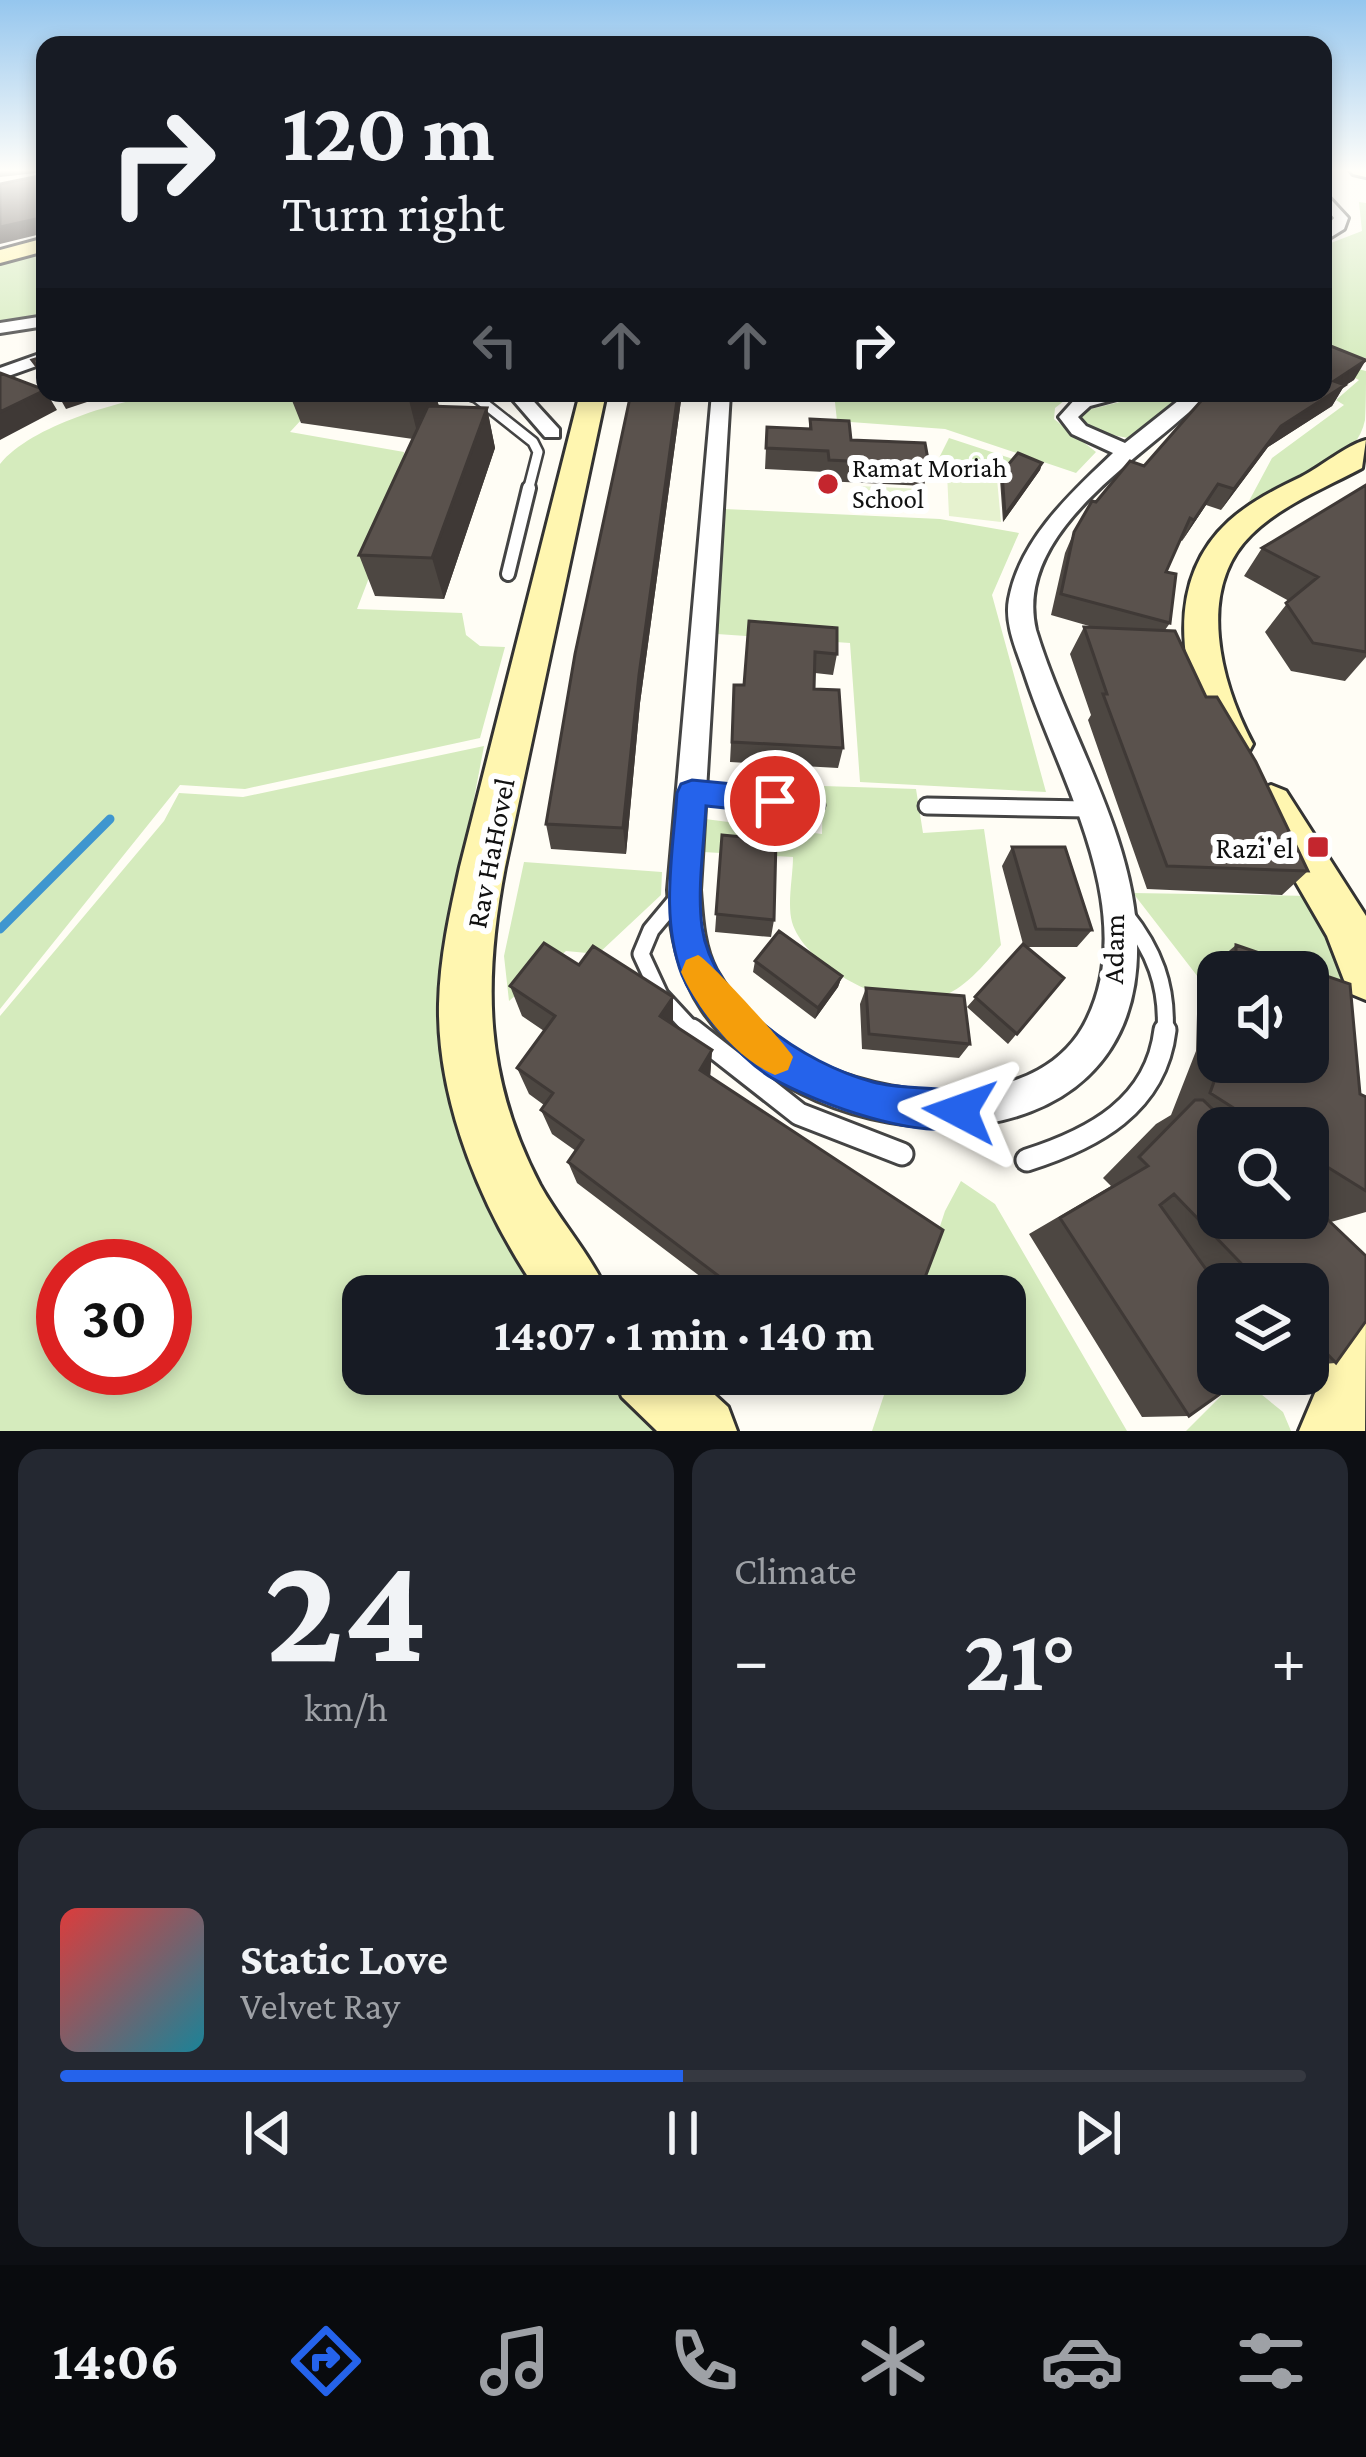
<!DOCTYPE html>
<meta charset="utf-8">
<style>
:root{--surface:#171b24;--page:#242831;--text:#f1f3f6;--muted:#9ea1a6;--line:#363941;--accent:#2563eb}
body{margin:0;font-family:"Crimson Pro",serif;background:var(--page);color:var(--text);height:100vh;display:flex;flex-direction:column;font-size:45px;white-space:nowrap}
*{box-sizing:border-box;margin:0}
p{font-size:39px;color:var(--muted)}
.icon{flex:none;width:66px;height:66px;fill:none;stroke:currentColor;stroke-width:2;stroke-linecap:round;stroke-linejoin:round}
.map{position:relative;height:1431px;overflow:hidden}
.side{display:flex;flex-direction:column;gap:18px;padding:18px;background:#0d0f14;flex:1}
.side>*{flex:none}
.hud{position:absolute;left:36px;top:36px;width:1296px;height:366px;border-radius:24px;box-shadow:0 6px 18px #0003;background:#171b24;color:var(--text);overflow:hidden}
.buttons{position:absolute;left:1197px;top:951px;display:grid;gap:24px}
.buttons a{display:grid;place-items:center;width:132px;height:132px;border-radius:24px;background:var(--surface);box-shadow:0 6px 18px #0003;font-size:60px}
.speed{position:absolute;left:36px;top:1239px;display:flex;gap:24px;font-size:60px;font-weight:700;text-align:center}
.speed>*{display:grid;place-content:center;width:156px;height:156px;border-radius:50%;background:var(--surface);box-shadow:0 6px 18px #0003;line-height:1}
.speed .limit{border:18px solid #d22;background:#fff;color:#111}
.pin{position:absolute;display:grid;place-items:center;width:102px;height:102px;color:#fff;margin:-51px;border:6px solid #fff;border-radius:50%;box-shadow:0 3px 12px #0007}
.me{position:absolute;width:132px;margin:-66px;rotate:274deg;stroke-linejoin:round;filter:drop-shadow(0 0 9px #0008)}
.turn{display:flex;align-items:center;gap:42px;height:252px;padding:0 48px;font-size:54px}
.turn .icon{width:156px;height:156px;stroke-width:2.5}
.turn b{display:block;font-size:84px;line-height:102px}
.lanes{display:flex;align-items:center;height:114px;padding:0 48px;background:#0003;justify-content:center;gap:60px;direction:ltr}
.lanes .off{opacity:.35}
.big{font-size:90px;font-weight:700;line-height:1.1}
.side .card{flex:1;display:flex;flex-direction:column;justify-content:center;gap:18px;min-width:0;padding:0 42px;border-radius:24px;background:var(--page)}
.side .dial{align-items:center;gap:0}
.dial b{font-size:156px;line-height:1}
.song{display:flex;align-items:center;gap:36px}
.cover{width:144px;height:144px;border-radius:18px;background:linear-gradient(135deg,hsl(0 70% 55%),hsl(190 70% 35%))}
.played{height:12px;border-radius:6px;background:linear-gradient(90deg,var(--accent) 50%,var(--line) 50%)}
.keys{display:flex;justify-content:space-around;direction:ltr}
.heat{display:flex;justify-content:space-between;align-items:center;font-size:66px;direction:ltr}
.side .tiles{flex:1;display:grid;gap:18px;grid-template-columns:1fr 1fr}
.card:last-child{grid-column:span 2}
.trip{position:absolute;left:342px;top:1275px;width:684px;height:120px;border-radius:24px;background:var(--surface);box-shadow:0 6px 18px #0003;font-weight:700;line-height:120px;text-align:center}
.menu{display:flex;height:192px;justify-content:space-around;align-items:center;background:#090b0e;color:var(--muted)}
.menu .icon{width:84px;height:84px}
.menu .active{color:var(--accent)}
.menu b{font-size:54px;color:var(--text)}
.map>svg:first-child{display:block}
</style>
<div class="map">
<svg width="1366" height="1431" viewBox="0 0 1366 1431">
<rect width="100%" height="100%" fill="#fffdf5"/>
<path fill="#d5ebbd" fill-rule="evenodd" d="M 1359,202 L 1366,203 L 1366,358 L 1323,350 L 1323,334 L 1333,334 L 1323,332 L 1323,246 L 1362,231 Z
M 45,248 L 45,314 L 0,323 L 0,259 Z
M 1345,366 L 1366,371 C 1366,386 1366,405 1365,420 C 1356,466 1289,488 1249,501 L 1272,458 L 1344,405 L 1336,400 L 1359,380 L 1338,370 Z
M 168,393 L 326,393 L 290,432 L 404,452 L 402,492 L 357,609 L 462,613 L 466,635 L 480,646 L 505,647 L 480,738 L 245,789 L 180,785 L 0,1009 L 0,464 C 32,425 119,401 168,393 Z
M 834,393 L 1074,393 L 1055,408 L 1054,419 L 1096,452 L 1076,473 L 945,429 L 837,421 Z
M 1157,393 L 1191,393 L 1128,438 L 1096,432 L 1082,418 L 1083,411 Z
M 949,438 L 1013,459 L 998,478 L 933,470 Z
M 724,509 L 940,519 L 1019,533 L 992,595 L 1046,792 L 860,782 L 850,643 L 717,634 Z
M 484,746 L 441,973 L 447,1075 L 475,1177 L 547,1296 L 363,1296 L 363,1374 L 609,1374 L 661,1431 L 0,1431 L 0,1016 L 164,821 L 179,793 L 243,797 ZM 63,1266 L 165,1266 L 165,1368 L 63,1368 Z
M 823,786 L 916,789 L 923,833 L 984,829 L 1001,945 C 983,966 965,989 938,998 C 894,1014 805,967 792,922 C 787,904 793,876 793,857 L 703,852 L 705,819 L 822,834 Z
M 524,862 L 662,872 L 661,895 L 598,954 L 566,951 L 509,1001 L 504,956 Z
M 1133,893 L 1310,896 L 1345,977 L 1355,1031 L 1308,1015 L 1308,972 L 1218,972 L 1198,977 Z
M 961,1181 L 995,1204 L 1127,1431 L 872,1431 L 891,1374 L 1005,1374 L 1005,1296 L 917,1296 L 945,1211 Z
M 1240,1377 L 1283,1412 L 1291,1431 L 1186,1431 Z"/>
<path fill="#e6f2cf" d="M 947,473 L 997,479 L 1001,522 L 949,516 Z
M 859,486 L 922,489 L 926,511 L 861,507 Z"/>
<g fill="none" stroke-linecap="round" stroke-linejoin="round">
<path stroke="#3f96cf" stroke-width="9" d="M 0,929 L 110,819"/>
<g stroke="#444" stroke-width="14">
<path id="lane-far3" d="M 464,393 L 476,397 L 533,442 L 538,452 L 528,491"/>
</g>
<g stroke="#444" stroke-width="18">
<path id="lane-far2" d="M 508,574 L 529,488"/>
</g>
<g stroke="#444" stroke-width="21">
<path id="lane-far1" d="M 692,793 L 816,805
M 927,806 L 1088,809
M 681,894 L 651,930 L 641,954 L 660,995 L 695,1033
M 1125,914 C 1154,950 1168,986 1165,1033"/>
</g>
<g stroke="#444" stroke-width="27">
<path id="lane" d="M 692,1030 L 799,1114 L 902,1154
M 1027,1160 C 1093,1139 1156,1106 1165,1030"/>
</g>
<g stroke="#444" stroke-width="6">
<path id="street" d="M 1323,191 L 1348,218 L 1344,229 L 1323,242 L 1323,231 L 1334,218 L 1323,204 Z
M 45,316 L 45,326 L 0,333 L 0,323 Z
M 45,352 L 45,363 L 0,379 L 0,368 Z
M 507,393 L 526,393 L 559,429 L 559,437 L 545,437 Z
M 712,393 L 730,393 L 700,890 C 702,916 703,946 716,970 C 739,1011 782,1046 824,1066 C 901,1101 1043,1111 1087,1019 C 1140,910 1060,781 1026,678 C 1018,653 1004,625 1009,599 C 1020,539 1071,493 1113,453 L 1072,434 L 1059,417 L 1077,397 L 1139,393 L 1090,406 L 1078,417 L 1086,426 L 1125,443 L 1188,393 L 1209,393 C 1152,453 1012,528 1036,630 C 1067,732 1134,833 1137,941 C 1144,1185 809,1167 703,1011 C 678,974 670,933 668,890 Z"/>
</g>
<g stroke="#333" stroke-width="6">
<path id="secondary" d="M 1350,170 L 1366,170 L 1366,177 L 1353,174 Z
M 45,238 L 45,251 L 0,263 L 0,250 Z
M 580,393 L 606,393 L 505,867 C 483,983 484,1078 540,1185 C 561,1223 592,1256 609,1296 L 541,1296 C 484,1215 437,1104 439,1004 C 440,957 450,912 460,867 Z
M 1366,440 L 1362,468 C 1325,488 1281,505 1251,535 C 1195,590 1221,684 1253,744 L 1247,755 L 1233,760 L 1219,755 C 1181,683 1161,583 1229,521 C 1250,502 1276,489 1301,477 C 1322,466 1345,446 1366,440 Z
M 1271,785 L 1286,791 L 1366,916 L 1366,1000 L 1349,993 L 1327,936 L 1250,803 L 1256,791 Z
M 1366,1318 L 1365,1431 L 1299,1431 L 1343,1327 Z
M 613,1374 L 692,1374 L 728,1407 L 737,1431 L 657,1431 L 622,1397 Z"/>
</g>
<use href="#lane-far3" stroke="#fff" stroke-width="9"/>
<use href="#lane-far2" stroke="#fff" stroke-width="12"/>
<use href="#lane-far1" stroke="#fff" stroke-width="15"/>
<use href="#lane" stroke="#fff" stroke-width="21"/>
<use href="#street" fill="#fff" fill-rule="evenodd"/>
<use href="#secondary" fill="#fff6b0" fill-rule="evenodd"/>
</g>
<path fill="#4d4742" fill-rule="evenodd" d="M 1354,380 L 1344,386 L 1332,406 L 1268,447 L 1221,510 L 1206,505 L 1182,541 L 1180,540 L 1166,572 L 1170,623 L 1165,630 L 1308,871 L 1282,895 L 1147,889 L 1088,720 L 1091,715 L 1070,654 L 1084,627 L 1096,628 L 1051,615 L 1065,553 L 1074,532 L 1096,502 L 1144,466 Z
M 289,393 L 435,393 L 439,406 L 487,408 L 495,448 L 444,599 L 375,596 L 359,555 L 413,439 L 301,423 Z
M 631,393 L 682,393 L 640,703 L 626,854 L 551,849 L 546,824 Z
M 810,419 L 851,440 L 929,465 L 924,486 L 825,481 L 825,472 L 765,469 L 767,427 L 809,429 Z
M 1042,463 L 1040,470 L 1003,522 L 1000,479 L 1002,472 Z
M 1366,485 L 1366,657 L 1345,681 L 1291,671 L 1265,632 L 1289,601 L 1244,576 L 1262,548 Z
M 749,621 L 837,654 L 833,675 L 815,673 L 814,689 L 843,748 L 838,768 L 730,762 L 734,685 L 744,685 Z
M 722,835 L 774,920 L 771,937 L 715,932 Z
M 1012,847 L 1092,930 L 1077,947 L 1026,947 L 1064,978 L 1008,1044 L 967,1007 L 1023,944 L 1002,866 Z
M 1236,945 L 1350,984 L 1360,1094 L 1366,1097 L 1366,1212 L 1331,1222 L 1366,1256 L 1366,1321 L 1336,1363 L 1308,1365 L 1308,1284 L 1218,1284 L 1218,1374 L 1248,1374 L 1189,1416 L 1142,1417 L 1029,1234 L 1111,1186 L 1103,1178 L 1156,1124 L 1171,1115 L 1196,1051 L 1198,977 ZM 1218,972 L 1308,972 L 1308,1062 L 1218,1062 ZM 1218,1128 L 1308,1128 L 1308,1218 L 1218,1218 Z
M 755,961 L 842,976 L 838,987 L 815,1019 L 753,972 Z
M 510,986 L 673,1025 L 712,1050 L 710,1077 L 918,1296 L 726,1296 L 577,1183 L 568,1162 L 576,1151 L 552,1134 L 541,1110 L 544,1105 L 529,1094 L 517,1068 L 544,1031 L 522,1016 Z
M 866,988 L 970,1044 L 959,1058 L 862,1049 L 860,1004 Z
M 828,1374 L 866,1374 L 862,1384 L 846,1387 Z"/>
<path fill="#3f3936" d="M 0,170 L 45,170 L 45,172 L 0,177 Z
M 45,217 L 45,233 L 0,244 L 0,227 Z
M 1366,360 L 1354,380 L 1344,386 L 1332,406 L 1268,447 L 1221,510 L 1234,489 L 1281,426 L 1334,381 Z
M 45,390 L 57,410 L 0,440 L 0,412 Z
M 57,393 L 114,393 L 66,409 Z
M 414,393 L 435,393 L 440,411 L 419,440 L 409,400 Z
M 678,393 L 682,393 L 640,703 L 626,854 L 623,828 L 639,675 Z
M 487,408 L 495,448 L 444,599 L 432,558 Z
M 1042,463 L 1040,470 L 1003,522 L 1005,515 Z
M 1218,484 L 1206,505 L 1182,541 L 1194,520 Z
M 842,976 L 838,987 L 815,1019 L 818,1008 Z
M 673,997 L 673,1027 L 660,1016 Z
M 712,1050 L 710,1078 L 700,1070 Z"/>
<path fill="#5a524d" stroke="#3f3936" stroke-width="3" d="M 40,170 L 45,170 L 45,217 L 0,227 L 0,184 L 39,176 Z
M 1323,343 L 1366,360 L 1334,381 L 1345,385 L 1281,426 L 1234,489 L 1218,484 L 1194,520 L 1190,518 L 1166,572 L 1176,574 L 1170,623 L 1061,594 L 1074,532 L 1092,501 L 1096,502 L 1130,461 L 1144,466 L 1208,393 L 1323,393 Z
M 45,356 L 45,377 L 32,360 Z
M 0,373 L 45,390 L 0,412 Z
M 358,393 L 414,393 L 409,400 Z
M 631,393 L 678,393 L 639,675 L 623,828 L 546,824 L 575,654 Z
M 428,406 L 487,408 L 432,558 L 359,555 Z
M 810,419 L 849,421 L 851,440 L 925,443 L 929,465 L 829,460 L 828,451 L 766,448 L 767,427 L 811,429 Z
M 1018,453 L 1042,463 L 1005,515 L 1002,472 Z
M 1366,485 L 1366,652 L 1313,643 L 1286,603 L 1318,577 L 1262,548 Z
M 749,621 L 837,628 L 837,654 L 815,652 L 814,689 L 839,690 L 843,748 L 732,742 L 734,685 L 744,685 Z
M 1084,627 L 1175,631 L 1206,697 L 1217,697 L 1256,762 L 1308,871 L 1167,866 L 1103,694 L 1107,694 Z
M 722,835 L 776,840 L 774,920 L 716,914 Z
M 1012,847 L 1065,847 L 1092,930 L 1036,929 Z
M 779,931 L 842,976 L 818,1008 L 755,961 Z
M 544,943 L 579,965 L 593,946 L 673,997 L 660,1016 L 712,1050 L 700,1070 L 943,1230 L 918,1296 L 745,1296 L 568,1162 L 583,1140 L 541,1110 L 553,1093 L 517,1068 L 555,1016 L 510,986 Z
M 1023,944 L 1064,978 L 1017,1034 L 975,997 Z
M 1236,945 L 1350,984 L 1360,1094 L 1366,1097 L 1366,1191 L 1308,1155 L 1308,1128 L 1265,1128 L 1210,1093 L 1221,1062 L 1308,1062 L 1308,972 L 1236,972 Z
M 866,988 L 964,996 L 970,1044 L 869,1034 Z
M 1195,1100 L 1203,1100 L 1232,1128 L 1218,1128 L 1218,1218 L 1308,1218 L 1308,1201 L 1366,1256 L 1366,1321 L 1336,1363 L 1308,1334 L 1308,1284 L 1261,1284 L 1174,1194 L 1160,1205 L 1218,1286 L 1218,1374 L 1248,1374 L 1189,1416 L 1060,1218 L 1148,1166 L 1139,1157 Z
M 849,1374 L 866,1374 L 862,1384 Z"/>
<linearGradient id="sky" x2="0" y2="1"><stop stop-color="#95c6ee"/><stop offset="0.46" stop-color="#fffefa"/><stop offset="1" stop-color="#fffefa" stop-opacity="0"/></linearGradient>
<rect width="1366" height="371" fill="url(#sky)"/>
<path fill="#2563eb" stroke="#184099" stroke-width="3" d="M 692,780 L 775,788 L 785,792 L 789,801 L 785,809 L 775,813 L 706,806 C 704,845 697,889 702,927 C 712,1002 805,1064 873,1082 C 906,1091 942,1084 974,1097 L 979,1111 L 974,1124 C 925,1144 816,1103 772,1078 C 742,1060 695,1007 682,975 C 660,917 673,853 677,793 L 681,784 Z"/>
<path fill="#f59e0b" d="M 698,955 C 708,959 789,1048 793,1057 L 788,1070 L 775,1075 C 736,1059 698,1010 681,972 L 686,960 Z"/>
<g fill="#c4262e" stroke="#fff" stroke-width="4.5">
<circle cx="828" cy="484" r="12"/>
<rect x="1306" y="835" width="24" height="24" rx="6"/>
</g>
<g text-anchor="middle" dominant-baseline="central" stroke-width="12" stroke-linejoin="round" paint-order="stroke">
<g font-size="27" fill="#111" stroke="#fff" text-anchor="start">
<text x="852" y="468">Ramat Moriah<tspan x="852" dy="31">School</tspan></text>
</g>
<g font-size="30" fill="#111" stroke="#fff" text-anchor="end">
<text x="1294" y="847">Razi'el</text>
</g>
<g font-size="30" fill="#111" stroke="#fff">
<text transform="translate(490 853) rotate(-79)">Rav HaHovel</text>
<text transform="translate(1113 949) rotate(-89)">Adam</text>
</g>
</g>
</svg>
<div class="buttons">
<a><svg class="icon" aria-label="sound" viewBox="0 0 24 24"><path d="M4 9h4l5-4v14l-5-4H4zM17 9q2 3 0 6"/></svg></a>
<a><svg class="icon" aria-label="search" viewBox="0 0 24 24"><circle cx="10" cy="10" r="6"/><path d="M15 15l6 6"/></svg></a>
<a><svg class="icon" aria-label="layers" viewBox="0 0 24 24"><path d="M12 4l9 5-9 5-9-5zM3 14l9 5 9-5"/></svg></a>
</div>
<div class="speed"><div class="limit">30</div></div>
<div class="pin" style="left:775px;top:801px;background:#d93025"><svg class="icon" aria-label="arrive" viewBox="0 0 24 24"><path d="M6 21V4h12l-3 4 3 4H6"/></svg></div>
<svg class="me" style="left:960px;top:1111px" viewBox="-20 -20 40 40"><path d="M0-17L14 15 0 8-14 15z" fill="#2563eb" stroke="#fff" stroke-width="4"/></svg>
<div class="trip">14:07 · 1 min · 140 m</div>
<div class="hud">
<div class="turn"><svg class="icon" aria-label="right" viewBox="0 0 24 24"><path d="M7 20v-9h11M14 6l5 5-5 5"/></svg><div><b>120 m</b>Turn right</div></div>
<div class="lanes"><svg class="icon off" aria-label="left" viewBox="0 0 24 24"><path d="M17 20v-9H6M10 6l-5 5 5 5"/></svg><svg class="icon off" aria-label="ahead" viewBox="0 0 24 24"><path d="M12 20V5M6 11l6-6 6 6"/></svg><svg class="icon off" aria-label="ahead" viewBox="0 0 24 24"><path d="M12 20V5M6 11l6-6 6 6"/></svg><svg class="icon" aria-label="right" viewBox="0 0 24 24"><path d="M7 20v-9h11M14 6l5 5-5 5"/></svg></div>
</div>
</div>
<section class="side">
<div class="tiles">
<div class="card dial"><b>24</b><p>km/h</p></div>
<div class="card"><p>Climate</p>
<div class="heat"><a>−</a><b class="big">21°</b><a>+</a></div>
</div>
<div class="card">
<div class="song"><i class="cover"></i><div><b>Static Love</b><p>Velvet Ray</p></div></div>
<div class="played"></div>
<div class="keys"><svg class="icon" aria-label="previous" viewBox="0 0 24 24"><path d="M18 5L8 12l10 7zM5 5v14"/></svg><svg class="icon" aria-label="pause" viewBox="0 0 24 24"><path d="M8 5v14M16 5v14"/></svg><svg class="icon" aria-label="next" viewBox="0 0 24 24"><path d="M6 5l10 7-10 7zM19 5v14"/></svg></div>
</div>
</div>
</section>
<nav class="menu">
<b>14:06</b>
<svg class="icon active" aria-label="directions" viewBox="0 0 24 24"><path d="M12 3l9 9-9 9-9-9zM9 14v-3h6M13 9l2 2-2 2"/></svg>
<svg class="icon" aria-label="music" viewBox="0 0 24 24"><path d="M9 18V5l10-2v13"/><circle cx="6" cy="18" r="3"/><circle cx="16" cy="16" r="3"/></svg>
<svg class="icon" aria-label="phone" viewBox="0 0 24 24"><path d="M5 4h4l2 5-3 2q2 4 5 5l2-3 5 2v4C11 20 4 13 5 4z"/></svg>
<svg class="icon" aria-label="climate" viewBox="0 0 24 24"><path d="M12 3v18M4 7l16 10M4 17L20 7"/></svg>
<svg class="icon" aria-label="car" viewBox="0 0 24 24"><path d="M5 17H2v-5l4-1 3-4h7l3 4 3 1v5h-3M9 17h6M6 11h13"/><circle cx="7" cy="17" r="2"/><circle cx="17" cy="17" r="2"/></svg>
<svg class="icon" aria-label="filters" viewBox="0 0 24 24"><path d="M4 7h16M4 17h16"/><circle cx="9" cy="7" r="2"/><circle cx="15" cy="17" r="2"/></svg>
</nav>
